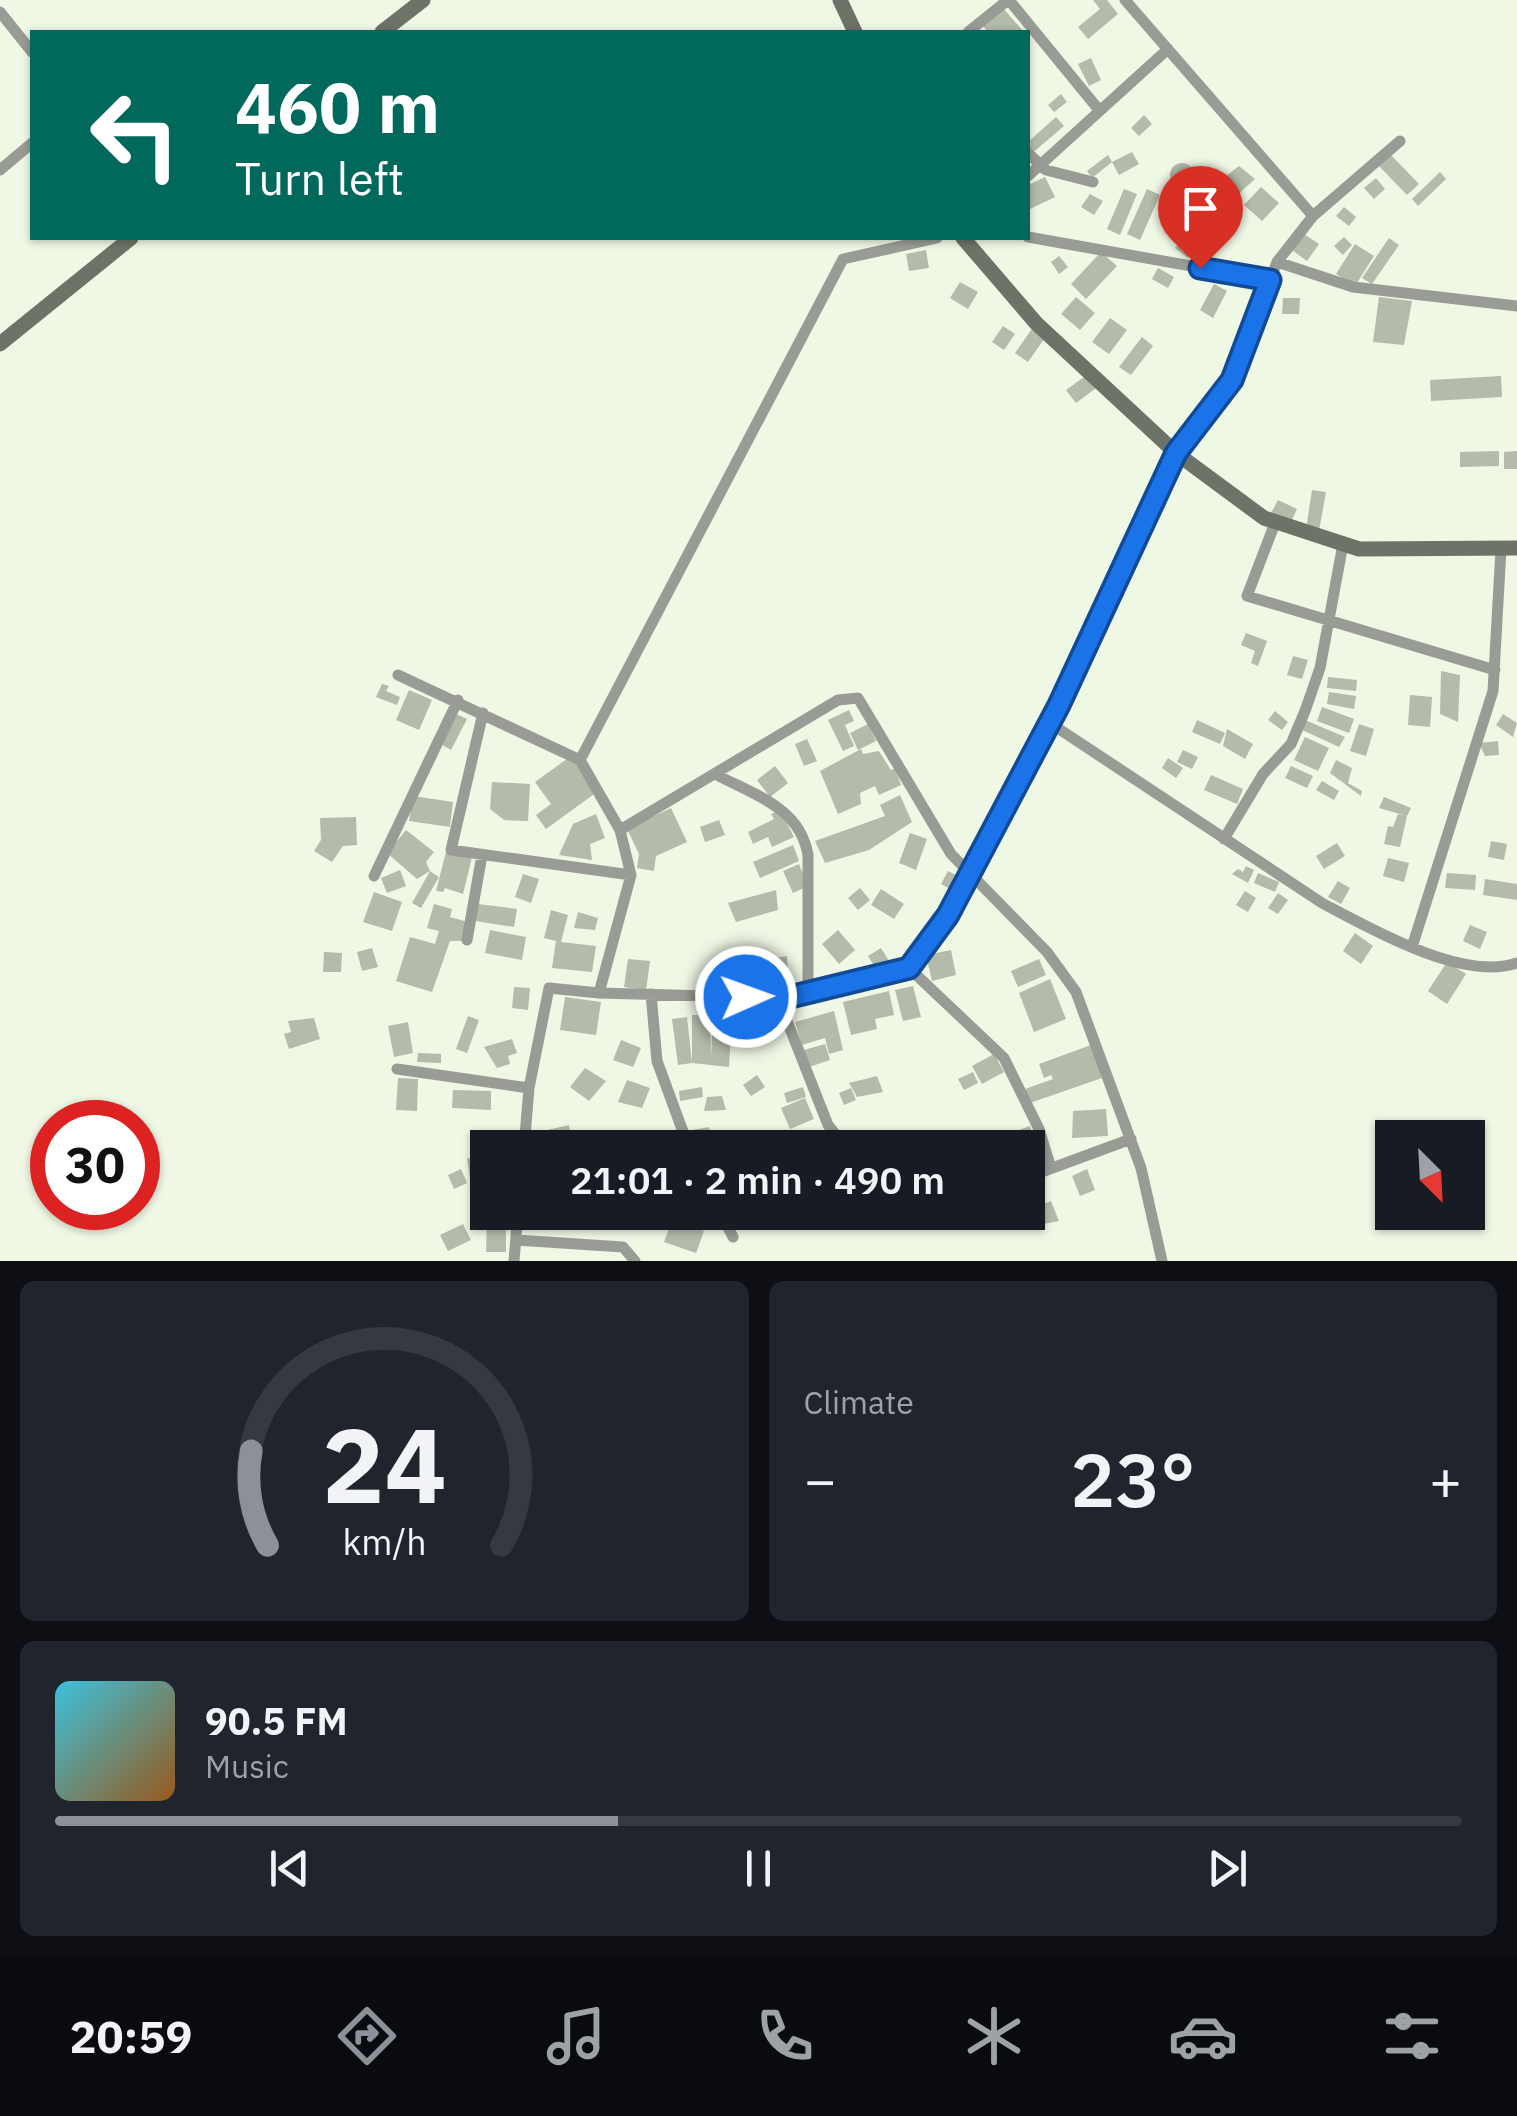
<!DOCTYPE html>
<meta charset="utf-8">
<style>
:root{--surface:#171b24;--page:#20242c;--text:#f1f3f6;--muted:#9ea1a6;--line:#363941;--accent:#8c9099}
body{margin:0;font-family:"IBM Plex Sans",sans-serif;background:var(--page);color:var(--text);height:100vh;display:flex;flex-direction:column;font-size:38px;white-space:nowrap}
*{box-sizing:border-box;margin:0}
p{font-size:32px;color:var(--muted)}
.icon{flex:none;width:55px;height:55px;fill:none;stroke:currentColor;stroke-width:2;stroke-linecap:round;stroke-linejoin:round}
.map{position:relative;height:1261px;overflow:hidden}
.sheet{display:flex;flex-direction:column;gap:20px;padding:20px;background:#0d0f14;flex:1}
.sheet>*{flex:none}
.guide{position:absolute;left:30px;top:30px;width:1000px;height:210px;border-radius:0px;box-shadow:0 2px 8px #0004;background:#00695c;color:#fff;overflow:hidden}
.needle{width:65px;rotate:156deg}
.controls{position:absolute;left:1375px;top:1120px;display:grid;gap:20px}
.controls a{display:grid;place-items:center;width:110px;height:110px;border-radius:0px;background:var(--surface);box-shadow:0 2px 8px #0004;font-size:50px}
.speed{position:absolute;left:30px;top:1100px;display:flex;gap:20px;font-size:50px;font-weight:700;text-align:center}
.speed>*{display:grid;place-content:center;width:130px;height:130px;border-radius:50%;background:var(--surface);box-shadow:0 2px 8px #0004;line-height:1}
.speed .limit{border:15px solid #d22;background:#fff;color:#111}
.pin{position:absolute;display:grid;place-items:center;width:85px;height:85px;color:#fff;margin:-102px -42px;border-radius:50% 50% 50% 0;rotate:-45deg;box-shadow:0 0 10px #0007}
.pin .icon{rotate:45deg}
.me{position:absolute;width:110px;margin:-55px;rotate:88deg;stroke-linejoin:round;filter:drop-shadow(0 0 8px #0008)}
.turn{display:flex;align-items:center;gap:35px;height:210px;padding:0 40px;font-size:45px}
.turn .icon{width:130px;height:130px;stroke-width:2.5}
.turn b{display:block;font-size:70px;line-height:85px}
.big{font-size:75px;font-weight:600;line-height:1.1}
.sheet .card{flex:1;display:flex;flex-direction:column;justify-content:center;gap:15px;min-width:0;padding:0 35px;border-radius:15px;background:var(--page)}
.sheet .dial{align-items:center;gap:0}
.dial svg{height:260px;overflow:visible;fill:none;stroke:var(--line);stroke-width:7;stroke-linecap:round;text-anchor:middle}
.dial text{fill:var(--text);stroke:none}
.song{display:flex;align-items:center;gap:30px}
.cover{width:120px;height:120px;border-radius:15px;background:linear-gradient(135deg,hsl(190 70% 55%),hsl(30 70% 35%))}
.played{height:10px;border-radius:5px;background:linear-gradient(90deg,var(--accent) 40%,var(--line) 40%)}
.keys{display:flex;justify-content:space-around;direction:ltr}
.heat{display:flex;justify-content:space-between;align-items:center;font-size:55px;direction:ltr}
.sheet .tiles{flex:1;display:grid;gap:20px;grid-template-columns:1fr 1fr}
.card:last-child{grid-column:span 2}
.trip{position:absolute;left:470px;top:1130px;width:575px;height:100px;border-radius:0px;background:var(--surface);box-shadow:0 2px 8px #0004;font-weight:600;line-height:100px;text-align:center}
.dock{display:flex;height:160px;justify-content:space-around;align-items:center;background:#090b0e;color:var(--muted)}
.dock .icon{width:70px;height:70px}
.dock .selected{color:var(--accent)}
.dock b{font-size:45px;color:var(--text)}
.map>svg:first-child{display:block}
</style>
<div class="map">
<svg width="1517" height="1261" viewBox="0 0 1517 1261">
<rect width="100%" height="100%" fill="#eff7e5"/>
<path fill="#b3bbaa" d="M 1093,0 L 1107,0 L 1118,14 L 1088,39 L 1078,27 L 1100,9 Z
M 1003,8 L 1024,32 L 988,32 L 982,25 Z
M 1091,58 L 1101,80 L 1089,86 L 1078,64 Z
M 1061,94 L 1067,102 L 1054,112 L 1048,105 Z
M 1144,115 L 1152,124 L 1139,136 L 1131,128 Z
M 1056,117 L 1064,126 L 1030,155 L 1028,142 Z
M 1132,152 L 1139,164 L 1119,175 L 1112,162 Z
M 1389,153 L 1419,184 L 1407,195 L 1377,164 Z
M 1108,155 L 1112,162 L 1092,178 L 1087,171 Z
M1170 175a12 12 0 1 1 24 0a12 12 0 1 1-24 0Z
M 1239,166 L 1255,179 L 1226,205 L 1218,198 L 1229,187 L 1221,180 Z
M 1440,172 L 1446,179 L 1418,206 L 1412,199 Z
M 1045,177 L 1055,197 L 1028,210 L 1028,185 Z
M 1376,178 L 1385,189 L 1374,199 L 1364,188 Z
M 1261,187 L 1279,203 L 1262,221 L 1244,205 Z
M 1124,189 L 1137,194 L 1120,235 L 1107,229 Z
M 1147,189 L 1160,195 L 1140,240 L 1127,234 Z
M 1090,194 L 1103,201 L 1094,215 L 1081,207 Z
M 1344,207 L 1356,217 L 1349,226 L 1336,216 Z
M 1203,213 L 1216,223 L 1188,258 L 1175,248 Z
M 1301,232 L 1319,244 L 1307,261 L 1289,248 Z
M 1344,237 L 1352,245 L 1343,255 L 1334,246 Z
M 1389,238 L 1399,245 L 1372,284 L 1362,278 Z
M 1355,244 L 1374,256 L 1355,286 L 1336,274 Z
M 926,250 L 929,268 L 909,271 L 906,254 Z
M 1101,252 L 1117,266 L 1086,299 L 1071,284 Z
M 1059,256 L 1068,267 L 1059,274 L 1051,262 Z
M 1158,268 L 1174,277 L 1168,288 L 1152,279 Z
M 960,282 L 978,292 L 968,309 L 950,298 Z
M 1214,284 L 1227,291 L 1213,318 L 1200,310 Z
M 1076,297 L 1095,313 L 1080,330 L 1061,314 Z
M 1379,297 L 1412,301 L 1404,345 L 1373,342 Z
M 1283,298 L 1300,298 L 1299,314 L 1282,314 Z
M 1110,318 L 1127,330 L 1109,354 L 1092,342 Z
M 1036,323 L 1049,332 L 1028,362 L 1015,353 Z
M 1003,326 L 1015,334 L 1004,350 L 992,342 Z
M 1142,337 L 1153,346 L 1131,375 L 1119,367 Z
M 1091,372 L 1096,388 L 1076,403 L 1066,390 Z
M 1501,376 L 1502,397 L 1431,401 L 1430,380 Z
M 1499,451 L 1499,466 L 1460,467 L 1460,452 Z
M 1517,451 L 1517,469 L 1504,469 L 1504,452 Z
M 1312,490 L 1326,492 L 1319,531 L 1306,529 Z
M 1278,500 L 1297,509 L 1291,522 L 1271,513 Z
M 1246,633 L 1267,641 L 1258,666 L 1251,663 L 1255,651 L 1241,645 Z
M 1293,656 L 1308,660 L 1302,679 L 1287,675 Z
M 1441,671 L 1460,675 L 1458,722 L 1440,714 Z
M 1328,677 L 1357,680 L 1356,691 L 1327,688 Z
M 382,684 L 389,686 L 386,691 L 400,697 L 397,705 L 376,697 Z
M 409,690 L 432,700 L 419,730 L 396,720 Z
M 1329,692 L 1356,696 L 1354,709 L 1327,704 Z
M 1410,695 L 1432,697 L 1430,727 L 1408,725 Z
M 1322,707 L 1354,719 L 1349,733 L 1317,721 Z
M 849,710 L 854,721 L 845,725 L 854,746 L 843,751 L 828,720 Z
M 1275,711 L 1288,722 L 1282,730 L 1268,720 Z
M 454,713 L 467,719 L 451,750 L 439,743 Z
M 1503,714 L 1517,723 L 1513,737 L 1496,725 Z
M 1197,720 L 1225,733 L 1220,744 L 1192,732 Z
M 1305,720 L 1345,737 L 1339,747 L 1300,729 Z
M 868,724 L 876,741 L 858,750 L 850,733 Z
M 1359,724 L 1374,729 L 1366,756 L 1350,751 Z
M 1227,729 L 1253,744 L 1245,759 L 1223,746 Z
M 1305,737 L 1329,748 L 1318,771 L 1294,760 Z
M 807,739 L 817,761 L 804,766 L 795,744 Z
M 1498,741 L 1499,755 L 1485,756 L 1479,743 Z
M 861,749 L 863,754 L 879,751 L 891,770 L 895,768 L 901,785 L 879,795 L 875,786 L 860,793 L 861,804 L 838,814 L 820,771 Z
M 1183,750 L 1198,757 L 1192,769 L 1177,762 Z
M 571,756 L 597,792 L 546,829 L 536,815 L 551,804 L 535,782 Z
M 1168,758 L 1183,768 L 1176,778 L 1162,768 Z
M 1336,760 L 1352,768 L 1348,783 L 1362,791 L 1361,796 L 1330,773 Z
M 775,766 L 788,783 L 770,797 L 757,780 Z
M 1291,766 L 1313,776 L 1307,788 L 1285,778 Z
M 1211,775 L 1243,789 L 1237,804 L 1204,790 Z
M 1322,781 L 1339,791 L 1334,800 L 1316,790 Z
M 492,782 L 530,784 L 528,821 L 504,820 L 490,809 Z
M 900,795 L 912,822 L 869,850 L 825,863 L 815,841 L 885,816 L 880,805 Z
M 413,796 L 453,802 L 450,827 L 409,821 Z
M 1384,797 L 1411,808 L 1407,816 L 1379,808 Z
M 671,808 L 687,842 L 656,856 L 654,871 L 637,868 L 639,854 L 627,829 Z
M 780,810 L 794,837 L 772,847 L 768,837 L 753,844 L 748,832 L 774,819 L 771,814 Z
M 596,814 L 605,838 L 590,844 L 592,860 L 559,855 L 573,824 Z
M 1398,814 L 1407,816 L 1400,847 L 1384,844 L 1388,826 L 1393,827 Z
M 356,817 L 357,845 L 343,846 L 332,862 L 314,851 L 321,840 L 320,818 Z
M 719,820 L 725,835 L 705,842 L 700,827 Z
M 406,830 L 434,852 L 426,862 L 430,871 L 417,879 L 387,853 Z
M 910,833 L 927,839 L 916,870 L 899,863 Z
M 1491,841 L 1507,844 L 1504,860 L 1488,857 Z
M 1337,843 L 1345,856 L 1324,869 L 1316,856 Z
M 793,845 L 799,861 L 760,878 L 753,862 Z
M 447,848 L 472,857 L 463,894 L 445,888 L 443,892 L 436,891 Z
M 1388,858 L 1409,863 L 1404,882 L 1383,876 Z
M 799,864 L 808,886 L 793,893 L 783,871 Z
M 1246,866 L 1254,870 L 1248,883 L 1232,874 L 1238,869 L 1243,872 Z
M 400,870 L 406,886 L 387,893 L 381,878 Z
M 430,871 L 439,877 L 421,908 L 412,903 Z
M 948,871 L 958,876 L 950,889 L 941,884 Z
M 1258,873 L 1279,882 L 1275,892 L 1254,883 Z
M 1447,873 L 1476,875 L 1475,890 L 1445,888 Z
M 523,874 L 539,879 L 531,903 L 515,897 Z
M 1485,879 L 1517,884 L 1517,900 L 1483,895 Z
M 1338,881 L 1350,888 L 1341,904 L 1328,897 Z
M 860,888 L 870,900 L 858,910 L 848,898 Z
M 881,889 L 904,904 L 894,919 L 871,905 Z
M 776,890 L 778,910 L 736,922 L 728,903 Z
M 1245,891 L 1256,898 L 1248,912 L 1236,905 Z
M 374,892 L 402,902 L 392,931 L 363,922 Z
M 1278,893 L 1288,900 L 1278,914 L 1268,908 Z
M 434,904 L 452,909 L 450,917 L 468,922 L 462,941 L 450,941 L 432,992 L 396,981 L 410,937 L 435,944 L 439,931 L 427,928 Z
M 478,904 L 517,909 L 514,927 L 475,921 Z
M 551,910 L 568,915 L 561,942 L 596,946 L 592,972 L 552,968 L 556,941 L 544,938 Z
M 578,912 L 598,918 L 595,930 L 574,928 Z
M 1470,925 L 1487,932 L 1480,949 L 1463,941 Z
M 490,930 L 526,937 L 522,960 L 485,953 Z
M 838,930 L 855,950 L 839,964 L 822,944 Z
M 1355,933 L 1373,946 L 1361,964 L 1343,951 Z
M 372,948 L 378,967 L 362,971 L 357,952 Z
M 881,948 L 889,961 L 876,969 L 868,956 Z
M 951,950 L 956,975 L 932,981 L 926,955 Z
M 324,952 L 342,953 L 341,972 L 323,972 Z
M 787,956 L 788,979 L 777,980 L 775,958 Z
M 628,959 L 650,961 L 646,990 L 624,987 Z
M 1039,959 L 1046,975 L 1018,987 L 1011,971 Z
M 751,961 L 774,969 L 768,986 L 745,978 Z
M 1447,962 L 1466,974 L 1447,1004 L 1428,991 Z
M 1050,979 L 1066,1019 L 1034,1032 L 1019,993 Z
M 913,986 L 921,1017 L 903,1021 L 895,990 Z
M 514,987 L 530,988 L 528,1010 L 512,1008 Z
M 889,991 L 894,1015 L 875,1019 L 877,1029 L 851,1035 L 843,1002 Z
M 565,997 L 601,1002 L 596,1035 L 560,1030 Z
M 713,1010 L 732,1011 L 729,1067 L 692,1063 L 692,1015 L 710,1015 L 711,1057 Z
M 834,1011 L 843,1050 L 829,1054 L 825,1038 L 802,1045 L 795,1022 Z
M 468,1016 L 479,1020 L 467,1053 L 456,1049 Z
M 687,1017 L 692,1063 L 678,1065 L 672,1019 Z
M 314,1018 L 320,1039 L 289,1049 L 284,1034 L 291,1032 L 288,1021 Z
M 408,1022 L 413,1053 L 394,1057 L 388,1026 Z
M 512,1039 L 517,1053 L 508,1056 L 510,1064 L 497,1068 L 484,1047 Z
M 621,1040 L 641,1048 L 633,1067 L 613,1060 Z
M 825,1044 L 830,1060 L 809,1067 L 804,1050 Z
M 1091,1045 L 1102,1078 L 1030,1103 L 1025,1089 L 1053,1079 L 1051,1075 L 1044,1078 L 1039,1064 Z
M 418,1053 L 441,1054 L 441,1063 L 417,1062 Z
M 994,1054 L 1004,1072 L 982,1084 L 972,1066 Z
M 585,1068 L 606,1081 L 589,1101 L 570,1087 Z
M 973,1072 L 978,1083 L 964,1090 L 958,1079 Z
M 757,1075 L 765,1087 L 751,1096 L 743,1085 Z
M 877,1076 L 883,1092 L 857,1097 L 849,1083 Z
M 398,1078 L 418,1079 L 417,1111 L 396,1110 Z
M 627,1080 L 650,1088 L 642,1108 L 618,1102 Z
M 702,1087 L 703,1097 L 680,1101 L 679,1091 Z
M 803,1087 L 806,1097 L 787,1103 L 784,1093 Z
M 851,1088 L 856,1100 L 844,1105 L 839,1093 Z
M 453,1090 L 491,1091 L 491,1110 L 452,1108 Z
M 722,1096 L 726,1110 L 704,1111 L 707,1097 Z
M 805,1098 L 814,1119 L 790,1129 L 781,1108 Z
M 1106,1109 L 1108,1136 L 1072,1138 L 1073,1111 Z
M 569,1125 L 573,1144 L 538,1148 L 534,1133 Z
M 1030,1126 L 1042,1163 L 1028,1168 L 1028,1148 L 998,1147 L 1009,1143 L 1006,1134 Z
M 709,1127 L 713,1143 L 695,1146 L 692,1130 Z
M 467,1158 L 483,1160 L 488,1189 L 471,1185 Z
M 461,1169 L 467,1183 L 454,1189 L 448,1175 Z
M 1087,1169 L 1095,1190 L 1080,1196 L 1072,1176 Z
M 473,1191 L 488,1191 L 488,1214 L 473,1214 Z
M 1051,1201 L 1059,1221 L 1043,1224 L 1036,1207 Z
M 531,1212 L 564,1212 L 543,1228 Z
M 487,1219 L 506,1219 L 506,1252 L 486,1252 Z
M 672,1220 L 704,1231 L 696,1253 L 664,1242 Z
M 463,1224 L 471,1240 L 448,1251 L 440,1235 Z"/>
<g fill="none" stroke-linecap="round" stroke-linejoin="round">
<path stroke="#999c94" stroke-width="11" d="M 1009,0 L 1099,110
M 1125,0 L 1313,216
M 0,12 L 32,52
M 968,32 L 1008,0
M 1028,153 L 1046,170 L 1093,182
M 0,170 L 32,143
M 1028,176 L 1168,49
M 1028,237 L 1270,280
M 937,238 L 843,259 L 580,760 L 620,830 L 631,875 L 599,993 L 778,998 L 909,968 L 948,915 L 1059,705 L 1176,453 L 1232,380 L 1277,262 L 1353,287 L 1517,306
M 1277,262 L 1313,216 L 1400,141
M 1275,523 L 1247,596 L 1495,670
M 398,675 L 580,760
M 483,713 L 451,850 L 631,875
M 1050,723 L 1322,903 C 1369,928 1463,982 1517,963
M 715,774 C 754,795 800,807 808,855 L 808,993
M 620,830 L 838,700 L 858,698 L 951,854 L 1047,952 L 1076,992 L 1141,1168 L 1162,1261
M 1224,839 L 1263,774 L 1291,744 L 1305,711 L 1320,668 L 1343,544
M 374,876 L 458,700
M 467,940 L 482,855
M 1412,947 L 1493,691 L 1501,549
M 909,968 L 1004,1058 L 1039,1129 L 1051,1168
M 651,994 L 657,1061 L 689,1148
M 778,998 L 828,1125 L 846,1148
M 397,1069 L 529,1088
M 524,1148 L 529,1088 L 549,988 L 599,993
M 1028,1177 L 1131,1139
M 720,1212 L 733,1237
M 516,1240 L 623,1247 L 635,1261
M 514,1261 L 518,1212"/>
<path stroke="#6e7368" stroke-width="15" d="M 840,0 L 855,32
M 382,32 L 423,0
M 963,238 L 1036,323 L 1176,453 L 1264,518 L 1359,549 L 1517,548
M 0,344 L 131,238"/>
</g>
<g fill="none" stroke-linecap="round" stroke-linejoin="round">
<g stroke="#114b97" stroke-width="25">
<path id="route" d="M 746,997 L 794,996 L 909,968 L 948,915 L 1059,705 L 1176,453 L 1232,380 L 1270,280 L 1200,268"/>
</g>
<use href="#route" stroke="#1a73e8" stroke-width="18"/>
</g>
</svg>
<div class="controls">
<a><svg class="needle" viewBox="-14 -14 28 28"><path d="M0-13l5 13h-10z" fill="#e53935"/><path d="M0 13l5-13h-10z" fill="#9ea1a6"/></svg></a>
</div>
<div class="speed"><div class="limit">30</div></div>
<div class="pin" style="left:1200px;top:268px;background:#d93025"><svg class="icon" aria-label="arrive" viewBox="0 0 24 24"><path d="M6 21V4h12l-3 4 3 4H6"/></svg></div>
<svg class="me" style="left:746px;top:997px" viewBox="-20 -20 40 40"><circle r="17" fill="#1a73e8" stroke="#fff" stroke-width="3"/><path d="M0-11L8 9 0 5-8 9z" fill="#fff"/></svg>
<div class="trip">21:01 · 2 min · 490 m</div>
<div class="guide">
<div class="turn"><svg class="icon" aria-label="left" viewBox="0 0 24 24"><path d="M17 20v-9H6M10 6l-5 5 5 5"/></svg><div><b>460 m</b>Turn left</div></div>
</div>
</div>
<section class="sheet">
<div class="tiles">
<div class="card dial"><svg viewBox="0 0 100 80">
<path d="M14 69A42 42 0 1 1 86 69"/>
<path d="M14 69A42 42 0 0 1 9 40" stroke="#8c9099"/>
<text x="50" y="56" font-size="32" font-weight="700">24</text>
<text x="50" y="72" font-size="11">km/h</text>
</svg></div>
<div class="card"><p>Climate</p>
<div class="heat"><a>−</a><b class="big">23°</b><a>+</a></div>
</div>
<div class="card">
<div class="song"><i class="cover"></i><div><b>90.5 FM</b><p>Music</p></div></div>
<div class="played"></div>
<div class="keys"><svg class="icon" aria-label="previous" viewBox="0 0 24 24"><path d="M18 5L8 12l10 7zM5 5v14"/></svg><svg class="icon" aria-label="pause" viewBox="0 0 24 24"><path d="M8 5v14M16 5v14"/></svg><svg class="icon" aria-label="next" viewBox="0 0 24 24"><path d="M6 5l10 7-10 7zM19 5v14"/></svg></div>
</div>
</div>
</section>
<nav class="dock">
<b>20:59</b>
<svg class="icon selected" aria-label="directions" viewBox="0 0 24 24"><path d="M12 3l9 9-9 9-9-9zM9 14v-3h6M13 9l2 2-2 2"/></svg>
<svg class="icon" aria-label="music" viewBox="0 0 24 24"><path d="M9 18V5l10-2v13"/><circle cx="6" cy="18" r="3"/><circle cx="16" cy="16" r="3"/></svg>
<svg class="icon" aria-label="phone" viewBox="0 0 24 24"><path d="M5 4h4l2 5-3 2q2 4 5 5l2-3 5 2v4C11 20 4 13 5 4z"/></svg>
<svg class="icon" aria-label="climate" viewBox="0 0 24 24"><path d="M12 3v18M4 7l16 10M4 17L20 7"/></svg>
<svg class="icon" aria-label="car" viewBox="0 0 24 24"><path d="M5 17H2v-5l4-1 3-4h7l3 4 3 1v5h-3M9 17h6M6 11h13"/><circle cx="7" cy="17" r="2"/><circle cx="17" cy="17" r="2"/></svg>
<svg class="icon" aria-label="filters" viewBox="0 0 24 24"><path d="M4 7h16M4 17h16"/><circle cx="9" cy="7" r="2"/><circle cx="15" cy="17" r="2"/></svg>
</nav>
